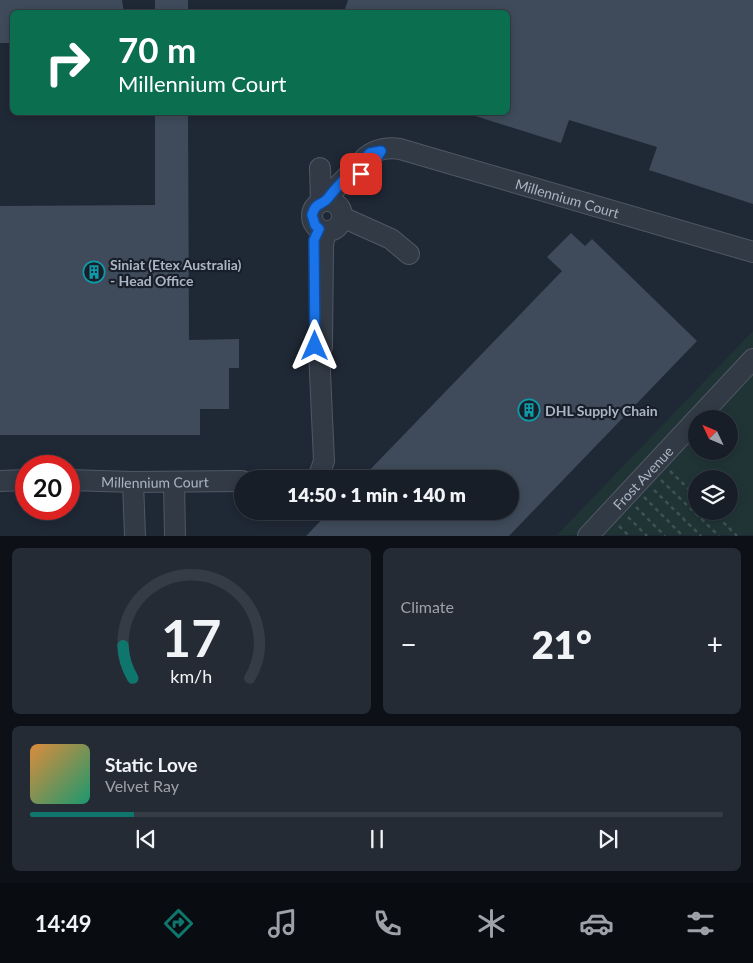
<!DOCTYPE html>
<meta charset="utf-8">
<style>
:root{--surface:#171e28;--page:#242b34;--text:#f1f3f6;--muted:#9ea2a8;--line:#363c45;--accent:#0f766e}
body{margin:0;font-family:Lato,sans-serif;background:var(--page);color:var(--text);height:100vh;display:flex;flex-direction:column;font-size:19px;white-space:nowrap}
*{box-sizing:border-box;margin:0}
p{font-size:16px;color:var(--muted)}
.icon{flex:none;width:28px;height:28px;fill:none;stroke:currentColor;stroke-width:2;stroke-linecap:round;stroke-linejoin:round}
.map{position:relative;height:536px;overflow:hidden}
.drawer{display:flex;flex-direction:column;gap:12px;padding:12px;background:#0d1016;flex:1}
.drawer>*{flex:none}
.hud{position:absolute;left:10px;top:10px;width:500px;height:105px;border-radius:8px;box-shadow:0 2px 8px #0003,0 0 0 1px var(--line);background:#0b6e4f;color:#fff;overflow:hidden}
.needle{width:32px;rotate:314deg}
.fabs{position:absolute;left:688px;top:410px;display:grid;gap:10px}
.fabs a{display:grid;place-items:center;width:50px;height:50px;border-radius:50%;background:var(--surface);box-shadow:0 2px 8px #0003,0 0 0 1px var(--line);font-size:25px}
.speed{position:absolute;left:15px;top:455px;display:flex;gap:10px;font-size:25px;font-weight:700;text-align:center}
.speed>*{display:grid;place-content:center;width:65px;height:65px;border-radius:50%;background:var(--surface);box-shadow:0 2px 8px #0003,0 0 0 1px var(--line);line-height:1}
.speed .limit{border:8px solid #d22;background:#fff;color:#111}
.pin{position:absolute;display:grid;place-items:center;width:42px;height:42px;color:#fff;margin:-21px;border-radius:10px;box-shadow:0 2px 8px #0006}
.me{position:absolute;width:55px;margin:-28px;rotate:0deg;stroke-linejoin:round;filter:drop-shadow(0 0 4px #0008)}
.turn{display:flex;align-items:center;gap:18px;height:105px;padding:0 25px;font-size:22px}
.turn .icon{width:65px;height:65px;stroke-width:2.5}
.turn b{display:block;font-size:35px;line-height:42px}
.big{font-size:38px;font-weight:800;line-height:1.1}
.drawer .widget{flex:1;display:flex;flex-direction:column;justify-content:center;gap:8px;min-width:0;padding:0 18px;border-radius:8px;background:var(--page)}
.drawer .dial{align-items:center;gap:0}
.dial svg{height:130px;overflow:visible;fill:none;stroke:var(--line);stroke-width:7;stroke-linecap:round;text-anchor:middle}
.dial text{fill:var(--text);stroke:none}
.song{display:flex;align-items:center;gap:15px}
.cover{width:60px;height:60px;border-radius:8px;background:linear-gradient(135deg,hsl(30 70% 55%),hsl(160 70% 35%))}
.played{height:5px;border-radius:2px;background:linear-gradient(90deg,var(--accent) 15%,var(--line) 15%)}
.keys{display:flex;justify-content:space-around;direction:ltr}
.heat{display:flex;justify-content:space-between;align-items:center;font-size:28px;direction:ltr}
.drawer .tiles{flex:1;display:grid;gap:12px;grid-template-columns:1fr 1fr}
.widget:last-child{grid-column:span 2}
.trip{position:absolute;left:234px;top:470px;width:285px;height:50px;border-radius:25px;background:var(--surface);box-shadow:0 2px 8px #0003,0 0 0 1px var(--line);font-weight:800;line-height:50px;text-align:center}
.menu{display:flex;height:80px;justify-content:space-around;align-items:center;background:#090c10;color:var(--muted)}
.menu .icon{width:35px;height:35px}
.menu .current{color:var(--accent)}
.menu b{font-size:22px;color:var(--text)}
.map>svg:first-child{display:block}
</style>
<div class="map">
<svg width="753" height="536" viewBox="0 0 753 536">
<rect width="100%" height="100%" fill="#1f2835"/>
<path fill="#203436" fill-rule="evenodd" d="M 753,331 L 753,535 L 557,535 ZM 696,419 L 729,419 L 729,451 L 696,451 ZM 696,479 L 729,479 L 729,511 L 696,511 Z"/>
<path fill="#3f4b5a" d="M 0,0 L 122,0 L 124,12 L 12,12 L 12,43 L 0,43 Z
M 155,0 L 188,0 L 188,12 L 155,12 Z
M 348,0 L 753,0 L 753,204 L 649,170 L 657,147 L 569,120 L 561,143 L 466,113 L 508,112 L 508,12 L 344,12 Z
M 155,112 L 188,112 L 189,340 L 239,339 L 239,368 L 229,368 L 229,409 L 200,409 L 200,435 L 0,435 L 0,206 L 155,205 Z
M 571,233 L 585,246 L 592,239 L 697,341 L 509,536 L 306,536 L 330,511 L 510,511 L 510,479 L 361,479 L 562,271 L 547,257 Z"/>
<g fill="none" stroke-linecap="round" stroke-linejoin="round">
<g stroke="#4f5864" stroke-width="22">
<g id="minor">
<path d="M 320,168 L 321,202"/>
<circle cx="327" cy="216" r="15"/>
<path id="s1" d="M 326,201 L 332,192 L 366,157 C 375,149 389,147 400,149 L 753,252"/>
<path d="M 342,217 L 391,239 L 409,254"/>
<path d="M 697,419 L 753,359"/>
<path d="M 315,479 L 320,473 L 324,461 L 319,350 L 322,347 L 323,245 L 326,231"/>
<path id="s2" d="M 69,480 L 133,482 L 242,481"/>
<path d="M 0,481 L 26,480"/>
<path d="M 133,482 L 135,536"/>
<path d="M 174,482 L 175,536"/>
<path id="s3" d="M 588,536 L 696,420"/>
</g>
</g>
<path stroke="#3e5154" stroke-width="2.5" stroke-dasharray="4 4" stroke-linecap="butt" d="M 670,471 L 696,496
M 661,480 L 719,536
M 654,490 L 701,536
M 644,497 L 683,536
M 636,507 L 665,536
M 712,511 L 737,536
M 628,517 L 647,536
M 619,526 L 629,536"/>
<use href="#minor" stroke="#323a46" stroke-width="20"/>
</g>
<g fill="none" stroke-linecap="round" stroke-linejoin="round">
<g stroke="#114b97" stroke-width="12">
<path id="route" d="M 315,346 L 314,240 L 319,229 L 315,225 L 312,215 C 316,201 322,206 328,198 C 339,184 353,170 366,157 L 370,153 L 381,151 L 377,158 L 361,174"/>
</g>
<use href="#route" stroke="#1a73e8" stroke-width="9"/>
</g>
<defs>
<g id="building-ring" transform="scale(1.125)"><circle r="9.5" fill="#181f2a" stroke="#0f9aa8" stroke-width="1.5"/><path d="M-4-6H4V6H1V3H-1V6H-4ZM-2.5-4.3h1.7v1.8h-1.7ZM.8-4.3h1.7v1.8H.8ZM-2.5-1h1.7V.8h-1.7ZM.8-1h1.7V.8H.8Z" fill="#0f9aa8"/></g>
</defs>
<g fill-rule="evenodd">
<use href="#building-ring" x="94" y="272"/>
<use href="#building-ring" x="529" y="410"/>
</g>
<g text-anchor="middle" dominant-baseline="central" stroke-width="4.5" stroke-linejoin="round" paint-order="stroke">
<g font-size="14" fill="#abb5c3" stroke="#181f2a">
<text stroke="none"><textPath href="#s1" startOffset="270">Millennium Court</textPath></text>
<text stroke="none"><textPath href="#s3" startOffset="80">Frost Avenue</textPath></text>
<text stroke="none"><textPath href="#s2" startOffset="86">Millennium Court</textPath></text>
</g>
<g font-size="14" font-weight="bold" fill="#abb5c3" stroke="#181f2a" text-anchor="start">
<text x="110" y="264">Siniat (Etex Australia)<tspan x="110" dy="16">- Head Office</tspan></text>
<text x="545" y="410">DHL Supply Chain</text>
</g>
</g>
</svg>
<div class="fabs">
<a><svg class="needle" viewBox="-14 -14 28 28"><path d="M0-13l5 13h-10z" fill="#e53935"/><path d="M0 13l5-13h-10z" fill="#9ea2a8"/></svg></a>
<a><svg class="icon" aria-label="layers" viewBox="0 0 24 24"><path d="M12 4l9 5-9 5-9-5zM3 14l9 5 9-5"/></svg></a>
</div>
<div class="speed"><div class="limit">20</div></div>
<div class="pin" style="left:361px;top:174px;background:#d93025"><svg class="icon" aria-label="arrive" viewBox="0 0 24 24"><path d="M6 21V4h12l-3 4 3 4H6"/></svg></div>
<svg class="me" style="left:315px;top:346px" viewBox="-20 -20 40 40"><path d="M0-17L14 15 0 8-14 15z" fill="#1a73e8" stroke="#fff" stroke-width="4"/></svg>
<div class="trip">14:50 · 1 min · 140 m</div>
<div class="hud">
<div class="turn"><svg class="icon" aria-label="right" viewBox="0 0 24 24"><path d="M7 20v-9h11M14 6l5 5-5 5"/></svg><div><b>70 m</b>Millennium Court</div></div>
</div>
</div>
<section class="drawer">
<div class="tiles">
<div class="widget dial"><svg viewBox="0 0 100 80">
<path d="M14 69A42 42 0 1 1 86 69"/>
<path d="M14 69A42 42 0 0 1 8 49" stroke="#0f766e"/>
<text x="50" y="56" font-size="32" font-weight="700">17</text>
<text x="50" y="72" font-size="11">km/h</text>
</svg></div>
<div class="widget"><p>Climate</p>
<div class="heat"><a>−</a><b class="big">21°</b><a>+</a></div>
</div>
<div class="widget">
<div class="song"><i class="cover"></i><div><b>Static Love</b><p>Velvet Ray</p></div></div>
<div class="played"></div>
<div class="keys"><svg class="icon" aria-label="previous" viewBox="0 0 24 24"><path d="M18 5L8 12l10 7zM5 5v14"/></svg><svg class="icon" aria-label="pause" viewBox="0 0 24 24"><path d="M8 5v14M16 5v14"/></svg><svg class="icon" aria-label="next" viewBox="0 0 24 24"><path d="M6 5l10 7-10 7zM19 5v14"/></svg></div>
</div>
</div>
</section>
<nav class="menu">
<b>14:49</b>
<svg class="icon current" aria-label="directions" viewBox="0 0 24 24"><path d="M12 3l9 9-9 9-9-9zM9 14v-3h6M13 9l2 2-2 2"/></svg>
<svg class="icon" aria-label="music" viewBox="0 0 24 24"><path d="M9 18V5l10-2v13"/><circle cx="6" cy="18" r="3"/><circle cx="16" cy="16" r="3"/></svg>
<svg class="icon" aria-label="phone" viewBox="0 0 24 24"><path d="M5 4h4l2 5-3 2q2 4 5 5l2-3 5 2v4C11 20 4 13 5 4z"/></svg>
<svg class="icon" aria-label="climate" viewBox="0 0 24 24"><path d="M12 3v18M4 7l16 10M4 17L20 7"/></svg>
<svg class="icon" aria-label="car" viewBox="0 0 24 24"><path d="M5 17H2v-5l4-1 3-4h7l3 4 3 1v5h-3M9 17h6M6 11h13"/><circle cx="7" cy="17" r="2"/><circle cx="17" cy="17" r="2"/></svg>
<svg class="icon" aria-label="filters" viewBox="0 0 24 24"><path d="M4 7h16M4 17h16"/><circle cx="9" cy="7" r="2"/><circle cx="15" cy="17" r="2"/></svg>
</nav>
